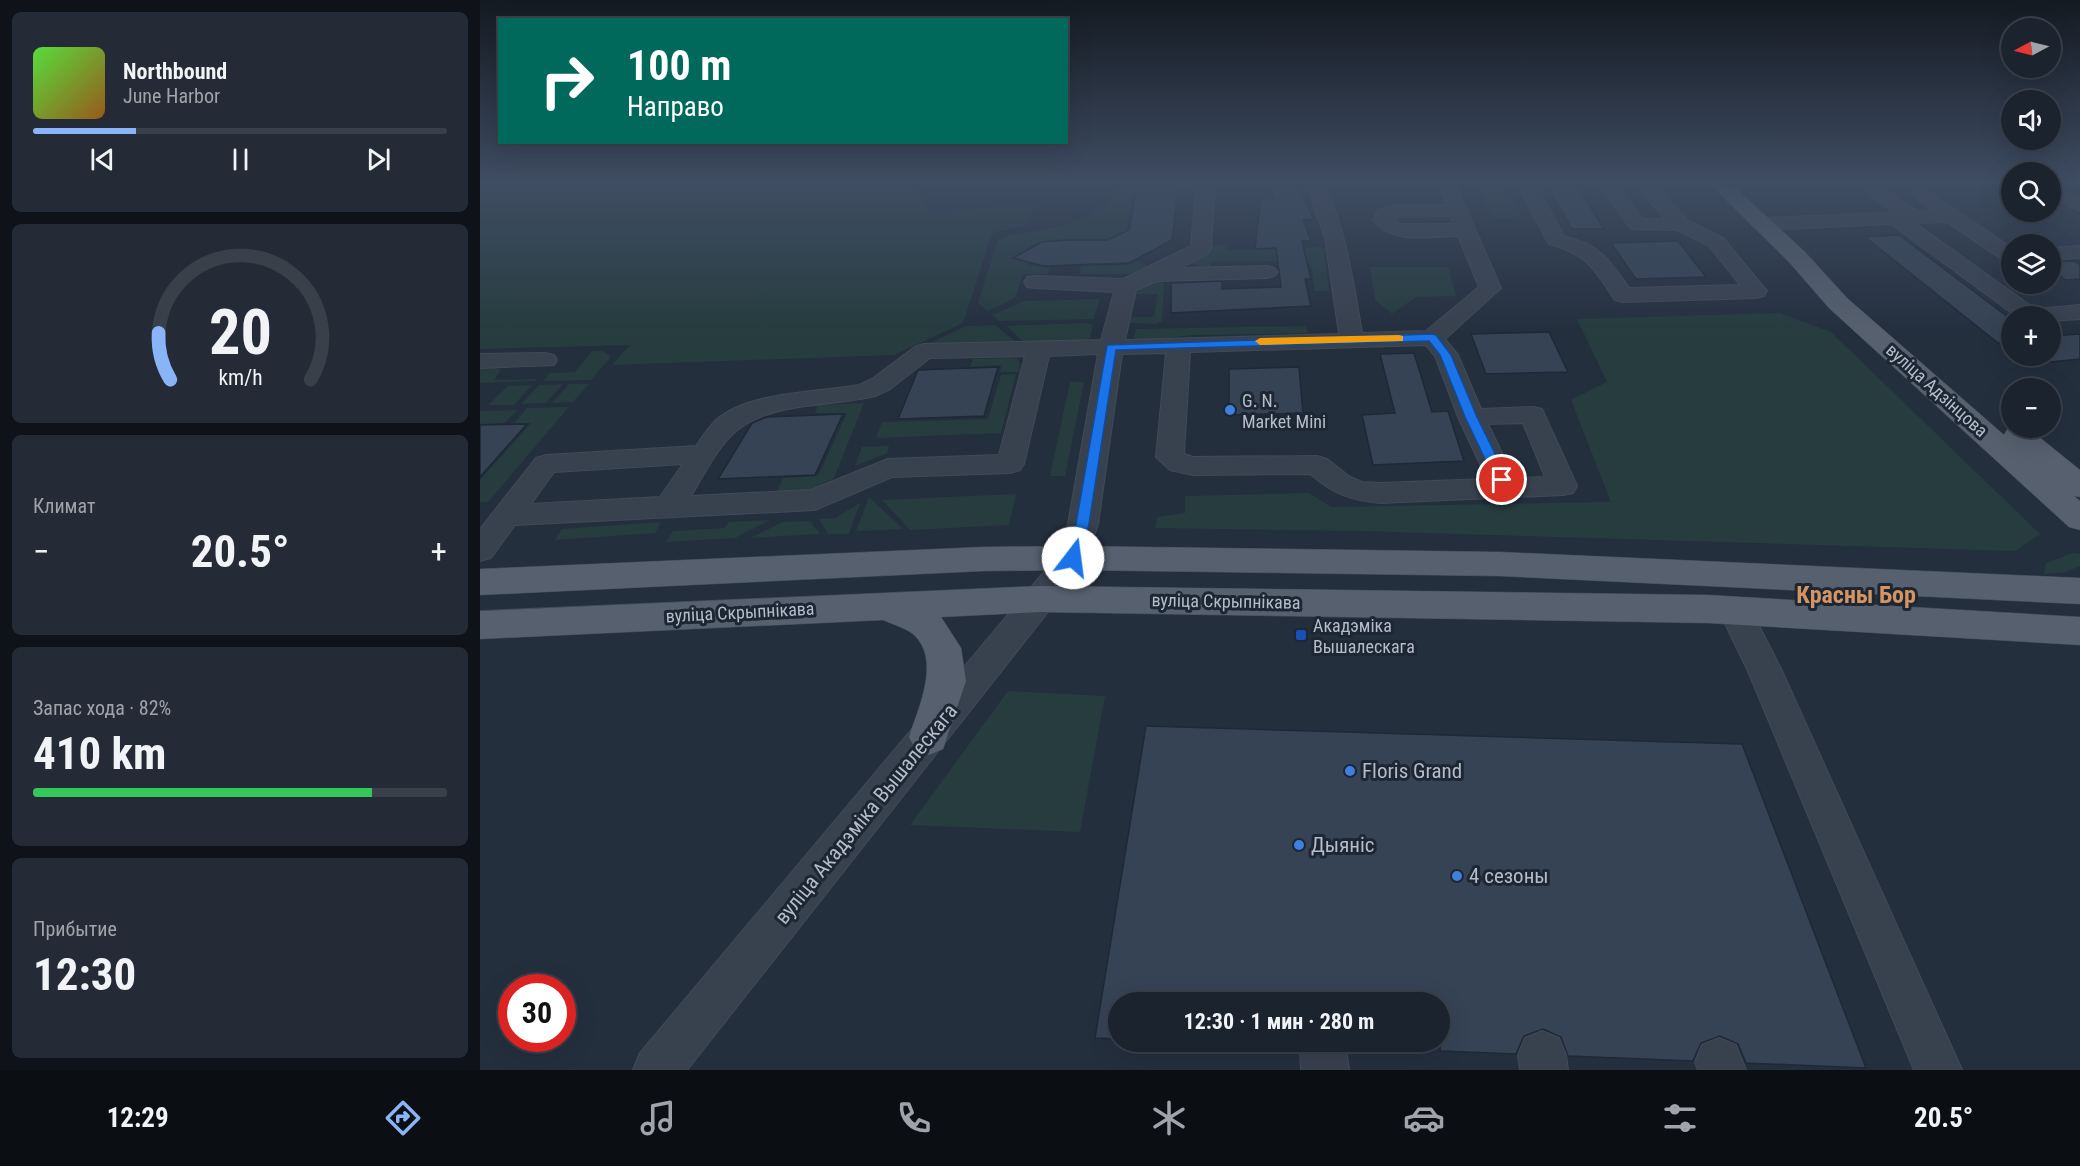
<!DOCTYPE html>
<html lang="ru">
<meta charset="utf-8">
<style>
:root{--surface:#1b232e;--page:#242b36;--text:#f1f3f6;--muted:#a0a4aa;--line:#39404a;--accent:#8ab4f8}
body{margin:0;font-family:"Roboto Condensed",sans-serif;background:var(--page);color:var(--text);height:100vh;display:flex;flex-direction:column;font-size:22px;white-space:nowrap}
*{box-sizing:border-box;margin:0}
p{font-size:20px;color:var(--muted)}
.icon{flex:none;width:33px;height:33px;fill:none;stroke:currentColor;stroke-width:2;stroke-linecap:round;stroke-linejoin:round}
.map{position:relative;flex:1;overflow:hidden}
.details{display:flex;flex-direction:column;gap:12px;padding:12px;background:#0f1319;width:480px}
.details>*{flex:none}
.top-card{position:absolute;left:18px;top:18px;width:570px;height:126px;border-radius:0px;box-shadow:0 6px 24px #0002,0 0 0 2px var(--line);background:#00695c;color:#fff;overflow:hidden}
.needle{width:39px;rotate:263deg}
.fabs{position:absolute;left:1521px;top:18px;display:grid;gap:12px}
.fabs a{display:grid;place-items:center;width:60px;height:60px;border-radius:50%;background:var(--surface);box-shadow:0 6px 24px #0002,0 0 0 2px var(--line);font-size:30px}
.speed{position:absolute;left:18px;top:974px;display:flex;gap:12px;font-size:30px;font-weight:700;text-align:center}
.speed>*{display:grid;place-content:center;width:78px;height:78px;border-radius:50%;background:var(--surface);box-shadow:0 6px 24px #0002,0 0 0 2px var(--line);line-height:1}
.speed .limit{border:9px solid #d22;background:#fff;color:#111}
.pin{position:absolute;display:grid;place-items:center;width:51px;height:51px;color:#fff;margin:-26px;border:3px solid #fff;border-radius:50%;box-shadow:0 2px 6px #0007}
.me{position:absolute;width:66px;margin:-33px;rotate:15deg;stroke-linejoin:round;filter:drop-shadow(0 0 4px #0008)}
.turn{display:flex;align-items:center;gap:21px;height:126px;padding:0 30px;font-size:27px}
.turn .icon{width:78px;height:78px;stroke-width:2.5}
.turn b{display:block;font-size:42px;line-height:51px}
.big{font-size:45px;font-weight:700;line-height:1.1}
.details .widget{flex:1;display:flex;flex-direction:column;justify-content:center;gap:9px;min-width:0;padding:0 21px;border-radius:9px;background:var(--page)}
.details .dial{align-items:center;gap:0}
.dial svg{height:156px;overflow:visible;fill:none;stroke:var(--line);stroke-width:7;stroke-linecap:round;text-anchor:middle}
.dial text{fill:var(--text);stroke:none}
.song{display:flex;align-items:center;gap:18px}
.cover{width:72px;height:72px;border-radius:9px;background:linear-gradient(135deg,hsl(110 70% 55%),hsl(30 70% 35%))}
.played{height:6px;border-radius:3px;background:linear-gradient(90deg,var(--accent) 25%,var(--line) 25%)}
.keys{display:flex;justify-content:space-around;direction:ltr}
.heat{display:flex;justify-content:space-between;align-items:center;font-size:33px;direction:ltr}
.charge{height:9px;border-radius:4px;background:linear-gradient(90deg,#34c759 82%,var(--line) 0)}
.trip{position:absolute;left:628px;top:992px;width:342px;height:60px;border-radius:30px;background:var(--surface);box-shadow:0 6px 24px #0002,0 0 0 2px var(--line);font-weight:700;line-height:60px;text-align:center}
.tab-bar{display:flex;height:96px;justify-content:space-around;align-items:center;background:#0b0e12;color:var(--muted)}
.tab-bar .icon{width:42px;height:42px}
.tab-bar .active{color:var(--accent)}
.tab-bar b{font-size:27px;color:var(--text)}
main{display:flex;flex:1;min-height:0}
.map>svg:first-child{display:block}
</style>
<main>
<section class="details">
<div class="widget">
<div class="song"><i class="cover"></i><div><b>Northbound</b><p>June Harbor</p></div></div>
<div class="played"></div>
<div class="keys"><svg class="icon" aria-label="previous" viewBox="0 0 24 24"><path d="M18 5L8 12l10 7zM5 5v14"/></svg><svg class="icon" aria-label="pause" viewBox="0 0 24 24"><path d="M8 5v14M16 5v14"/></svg><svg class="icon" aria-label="next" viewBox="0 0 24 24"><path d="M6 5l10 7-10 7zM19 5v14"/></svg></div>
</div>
<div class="widget dial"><svg viewBox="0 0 100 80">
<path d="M14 69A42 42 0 1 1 86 69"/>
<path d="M14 69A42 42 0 0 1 8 45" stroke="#8ab4f8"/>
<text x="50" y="56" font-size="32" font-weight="700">20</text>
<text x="50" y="72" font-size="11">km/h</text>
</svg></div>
<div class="widget"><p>Климат</p>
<div class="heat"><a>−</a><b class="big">20.5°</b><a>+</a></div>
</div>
<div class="widget"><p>Запас хода · 82%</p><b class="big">410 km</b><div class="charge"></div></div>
<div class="widget"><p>Прибытие</p><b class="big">12:30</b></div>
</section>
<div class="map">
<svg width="1600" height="1070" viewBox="0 0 1600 1070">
<rect width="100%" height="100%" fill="#242f3e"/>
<path fill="#263c3f" d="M 0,181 L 433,181 L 450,211 L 555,205 L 544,226 L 512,233 L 483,323 L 414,355 L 132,365 L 150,345 L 0,349 Z
M 638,181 L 656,181 L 646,230 C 639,233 631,238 624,239 C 595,244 568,231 543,252 L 544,259 L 549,265 L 569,267 L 568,274 L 543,274 L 535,298 L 508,311 L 498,303 L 518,239 C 525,239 527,235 535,234 C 568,230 632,221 638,181 Z
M 995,181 L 1022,181 L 1042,217 L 1012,218 Z
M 747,245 L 747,250 L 841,247 L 844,250 L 849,291 L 835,291 L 831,265 L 798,266 L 797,261 L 731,262 L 730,268 L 713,264 L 711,262 L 728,246 Z
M 657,261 L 668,267 L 649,274 L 599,274 L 601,266 L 649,265 Z
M 890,267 L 968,267 L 976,296 L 936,297 L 912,314 L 895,300 Z
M 681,280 L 684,285 L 682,321 L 676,324 L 650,323 L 650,317 L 674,317 L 678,294 L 655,294 L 663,287 Z
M 620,299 L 613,319 L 519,321 L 512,315 L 544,301 Z
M 1300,313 L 1351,332 L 1560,534 L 1535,551 L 879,531 L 675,528 L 677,517 L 705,513 L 705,496 L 829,493 L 851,507 L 1131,502 L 1091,400 L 1127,382 L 1097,319 Z
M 605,323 L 613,325 L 610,338 L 603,341 L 545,343 L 526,326 Z
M 515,325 L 537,343 L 450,343 L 486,326 Z
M 826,326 L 828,333 L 714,335 L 658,341 L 654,338 L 656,329 Z
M 112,351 L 122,351 L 129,355 L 130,358 L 111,380 L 63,381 L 70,373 L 95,372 Z
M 533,358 L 538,359 L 540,364 L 539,372 L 520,372 L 522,365 L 490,367 L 493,359 Z
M 15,368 L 21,370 L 14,380 L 57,379 L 55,381 L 0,383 L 0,369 Z
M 536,374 L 521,433 L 396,438 L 402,422 L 508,419 L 521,375 Z
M 590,382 L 604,382 L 585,476 L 570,476 Z
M 83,384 L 66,403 L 41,404 L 59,385 Z
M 89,384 L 109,384 L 93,402 L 72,403 Z
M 52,385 L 34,405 L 8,405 L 28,386 Z
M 384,403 L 354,478 L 330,490 L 296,493 L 303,478 L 338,476 L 367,413 L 335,413 L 338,405 Z
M 89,407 L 8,502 L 0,502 L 0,480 L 51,423 L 34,423 L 47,408 Z
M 37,410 L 25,423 L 0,424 L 0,411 Z
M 409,446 L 407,453 L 375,466 L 382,447 Z
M 536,494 L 529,525 L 430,530 L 402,500 Z
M 389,497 L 423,529 L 376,531 Z
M 380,503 L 369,534 L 348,534 L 339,519 L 355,518 Z
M 290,520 L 255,538 L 186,542 L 193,531 L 245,528 L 249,522 Z
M 330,521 L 340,534 L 270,538 L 303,522 Z
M 181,522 L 175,533 L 75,540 L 82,529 Z
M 1593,553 L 1600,554 L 1600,566 L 1586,572 L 1564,574 L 1566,563 Z
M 528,691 L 625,696 L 600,832 L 430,825 Z"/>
<path fill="#364354" stroke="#1f2835" stroke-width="1.5" d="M 658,181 L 689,181 L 688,184 L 691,189 L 698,190 L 692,240 L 649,263 L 563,266 L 533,258 L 562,242 L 586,240 L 628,240 L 649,230 Z
M 788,181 L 814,181 L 834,219 L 823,220 L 831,241 L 822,241 L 831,279 L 825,279 L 831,306 L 691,313 L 691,283 L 742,281 L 742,289 L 801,287 L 796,248 L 775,249 L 781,198 L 794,199 Z
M 1064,181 L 1094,181 L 1124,229 L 1092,229 Z
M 1419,235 L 1532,320 L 1532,342 L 1518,343 L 1385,237 Z
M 1198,241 L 1226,277 L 1156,279 L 1131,243 Z
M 1594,261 L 1600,265 L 1600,279 L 1586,280 L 1570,269 L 1570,262 Z
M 1069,332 L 1088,372 L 1006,374 L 991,334 Z
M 1600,334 L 1600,359 L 1570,362 L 1570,336 Z
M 934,353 L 952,412 L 968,411 L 984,461 L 893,465 L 882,415 L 915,413 L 900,354 Z
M 518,367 L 504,416 L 418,419 L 438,370 Z
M 819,367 L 823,413 L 749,415 L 749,369 Z
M 363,414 L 335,475 L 238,479 L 272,423 L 287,417 Z
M 47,424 L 0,477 L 0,425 Z
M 666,726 L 1262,744 L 1386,1068 L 1266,1063 L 1258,1044 L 1240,1036 L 1221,1043 L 1213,1061 L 1088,1056 L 1081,1037 L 1063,1029 L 1044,1036 L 1036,1054 L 960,1051 L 960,1002 L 639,1002 L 639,1039 L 615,1038 Z"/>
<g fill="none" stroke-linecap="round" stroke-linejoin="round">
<g stroke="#414a57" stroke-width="2">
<path id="minor" d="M 692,181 L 735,181 L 731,249 L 728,253 L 701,268 L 787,266 L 794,268 L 798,272 L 794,276 L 787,278 L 677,281 L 656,290 L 645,340 L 859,334 L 845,238 L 825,181 L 843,181 C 866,229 873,280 882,333 L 946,331 L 999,287 L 978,236 C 951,236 911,245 893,220 L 898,210 L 917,205 L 966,205 L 956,181 L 974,181 L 1021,288 L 965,339 L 978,355 L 1001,409 L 1053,407 L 1062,409 L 1097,486 L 1093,493 L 1083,495 L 900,503 C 869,500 854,494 830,474 L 713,475 L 690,470 L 676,457 L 686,353 L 642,354 L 618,524 L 604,566 L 207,1070 L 153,1070 L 160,1053 L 579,554 L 588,524 L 618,354 L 569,356 L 544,464 L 540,470 L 530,473 L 412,477 L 335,510 L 35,525 L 11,558 L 0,561 L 0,529 L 56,458 L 66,455 L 216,446 C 222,437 228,428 236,420 C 270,391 336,393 379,385 L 392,379 L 436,346 L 444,344 L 621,340 L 634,292 L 555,288 L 547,287 L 544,282 L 547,277 L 555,276 L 643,279 L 711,246 L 716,189 L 693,188 L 690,184 ZM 970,216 L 973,224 L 920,224 L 913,219 L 917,217 ZM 946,345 L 955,356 L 978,417 L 1007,479 L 900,483 L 882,482 L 870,477 L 847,459 L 837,456 L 713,457 L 704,454 L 710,352 ZM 545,356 L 519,455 L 408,459 L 331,490 L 211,496 C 224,475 237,447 256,431 C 292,401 351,407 395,396 L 410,389 L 450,358 ZM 1043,423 L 1065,477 L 1034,478 L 1008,424 ZM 203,464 L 180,497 L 51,504 L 74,472 Z
M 1035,181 L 1053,181 L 1084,236 C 1120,245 1129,259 1149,288 L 1260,285 L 1229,246 L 1197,230 L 1151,229 L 1116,181 L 1134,181 L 1163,219 L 1185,219 L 1153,181 L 1172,181 L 1207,220 L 1243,238 L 1287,291 L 1284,296 L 1276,298 L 1143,302 L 1135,300 C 1114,269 1107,254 1069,244 Z
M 1391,181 L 1411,181 L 1404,188 L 1438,212 L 1452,211 L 1432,195 L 1434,191 L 1448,191 L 1532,248 L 1532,263 L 1524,261 L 1467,222 L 1435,223 L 1555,309 L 1600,305 L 1600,319 L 1570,321 L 1570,316 L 1536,316 L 1411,224 L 1281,230 L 1274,228 L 1271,224 L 1274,220 L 1281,218 L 1414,213 L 1387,193 L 1384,189 Z
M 1570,184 L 1600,198 L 1600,211 L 1570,197 Z
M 1600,246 L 1600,258 L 1570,260 L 1570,248 Z
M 65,353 L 74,355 L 77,360 L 74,365 L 0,368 L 0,354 Z
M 1255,598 L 1267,602 L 1302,671 L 1482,1070 L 1434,1070 L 1268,671 L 1239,611 L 1243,602 Z
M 1062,1031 L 1079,1038 L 1086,1055 L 1088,1070 L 1040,1070 L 1038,1055 L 1045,1038 Z
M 1239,1038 L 1256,1045 L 1266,1070 L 1218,1070 L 1215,1062 L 1222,1045 Z
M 823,1041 L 865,1041 L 869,1070 L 821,1070 L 820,1047 Z"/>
</g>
<g stroke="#414a57" stroke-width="1">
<path id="major" d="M 1227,181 L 1248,181 L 1325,252 L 1367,298 L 1524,435 L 1528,428 L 1548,428 L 1600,470 L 1600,497 L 1594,496 L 1600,501 L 1600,530 L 1589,527 L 1349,308 L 1309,262 Z
M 593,546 L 1020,552 L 1600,578 L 1600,604 L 1020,576 L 593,570 L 503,571 L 0,595 L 0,569 L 503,547 Z
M 561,586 L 1228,595 L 1600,617 L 1600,645 L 1228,623 L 561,612 L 461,617 L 481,648 L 486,681 L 463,749 L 449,755 L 435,749 L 429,737 C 438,709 462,659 433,634 C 425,628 412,624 403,620 L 0,639 L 0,611 Z"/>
</g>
<use href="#minor" fill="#38414e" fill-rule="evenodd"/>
<use href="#major" fill="#56606e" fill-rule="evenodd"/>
</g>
<linearGradient id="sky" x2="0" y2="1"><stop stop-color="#141a22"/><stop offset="0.55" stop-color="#3f4d63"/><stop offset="1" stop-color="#3f4d63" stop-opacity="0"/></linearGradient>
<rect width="1600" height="331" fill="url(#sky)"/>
<path fill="#1a73e8" stroke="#114b97" stroke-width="1.5" d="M 952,334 L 956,335 L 971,355 L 997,417 L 1028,480 L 1026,483 L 1022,484 L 1015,480 L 985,417 L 960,355 L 949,341 L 636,350 L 609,524 L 600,558 L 593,563 L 588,561 L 586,558 L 596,524 L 627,345 Z"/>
<path fill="#f59e0b" d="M 919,335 L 923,336 L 923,341 L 780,345 L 775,341 L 780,338 Z"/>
<g fill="#3f7fe0" stroke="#1d2633" stroke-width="2">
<circle cx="750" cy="410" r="6"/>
<circle cx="870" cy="771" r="6"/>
<circle cx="819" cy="845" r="6"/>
<circle cx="977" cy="876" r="6"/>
</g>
<rect fill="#1a4fb4" stroke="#1d2633" stroke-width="2" x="815" y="629" width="12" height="12" rx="3"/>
<g text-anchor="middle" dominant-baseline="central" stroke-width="6" stroke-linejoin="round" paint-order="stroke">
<g font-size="18" fill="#b4bcc9" stroke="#1d2633">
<text transform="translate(1457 390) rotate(42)">вуліца Адзінцова</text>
<text transform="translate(746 601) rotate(1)">вуліца Скрыпнікава</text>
<text transform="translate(260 612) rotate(-3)">вуліца Скрыпнікава</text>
</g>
<g font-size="18" fill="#b4bcc9" stroke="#1d2633" text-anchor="start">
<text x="762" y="400">G. N.<tspan x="762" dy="21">Market Mini</tspan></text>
<text x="833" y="625">Акадэміка<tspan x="833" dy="21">Вышалескага</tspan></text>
</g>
<g font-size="21" fill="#b4bcc9" stroke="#1d2633" text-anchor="start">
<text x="882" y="771">Floris Grand</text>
<text x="831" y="845">Дыяніс</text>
<text x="989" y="876">4 сезоны</text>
</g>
<g font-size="21" fill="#b4bcc9" stroke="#1d2633">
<text transform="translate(386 814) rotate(-51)">вуліца Акадэміка Вышалескага</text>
</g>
<g font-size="24" font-weight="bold" fill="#d59563" stroke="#1d2633">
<text x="1376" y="595">Красны Бор</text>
</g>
</g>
</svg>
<div class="fabs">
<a><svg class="needle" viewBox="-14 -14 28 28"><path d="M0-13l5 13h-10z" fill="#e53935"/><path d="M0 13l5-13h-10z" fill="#a0a4aa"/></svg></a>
<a><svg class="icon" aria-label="sound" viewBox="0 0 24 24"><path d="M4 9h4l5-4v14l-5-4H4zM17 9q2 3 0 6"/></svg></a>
<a><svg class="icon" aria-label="search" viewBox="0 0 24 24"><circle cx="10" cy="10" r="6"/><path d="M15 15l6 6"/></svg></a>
<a><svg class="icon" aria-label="layers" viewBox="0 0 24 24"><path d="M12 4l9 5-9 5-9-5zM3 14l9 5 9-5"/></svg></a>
<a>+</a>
<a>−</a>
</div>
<div class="speed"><div class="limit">30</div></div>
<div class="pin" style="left:1022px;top:480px;background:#d93025"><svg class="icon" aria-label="arrive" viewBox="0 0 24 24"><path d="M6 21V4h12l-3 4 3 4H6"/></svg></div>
<svg class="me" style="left:593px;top:558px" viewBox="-20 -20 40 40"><circle r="19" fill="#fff"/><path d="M0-13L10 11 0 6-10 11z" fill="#1a73e8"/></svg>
<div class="trip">12:30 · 1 мин · 280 m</div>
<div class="top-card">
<div class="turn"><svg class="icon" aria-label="right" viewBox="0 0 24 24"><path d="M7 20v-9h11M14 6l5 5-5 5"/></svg><div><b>100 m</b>Направо</div></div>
</div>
</div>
</main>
<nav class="tab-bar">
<b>12:29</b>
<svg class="icon active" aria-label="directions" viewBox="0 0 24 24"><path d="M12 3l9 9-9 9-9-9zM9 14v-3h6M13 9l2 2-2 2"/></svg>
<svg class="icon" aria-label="music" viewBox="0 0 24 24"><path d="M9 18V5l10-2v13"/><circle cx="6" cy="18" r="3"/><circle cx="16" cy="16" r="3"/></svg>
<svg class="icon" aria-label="phone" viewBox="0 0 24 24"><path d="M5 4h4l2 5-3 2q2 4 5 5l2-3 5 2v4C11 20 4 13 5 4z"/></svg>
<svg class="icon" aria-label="climate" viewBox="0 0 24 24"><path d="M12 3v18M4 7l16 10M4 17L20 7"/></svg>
<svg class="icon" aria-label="car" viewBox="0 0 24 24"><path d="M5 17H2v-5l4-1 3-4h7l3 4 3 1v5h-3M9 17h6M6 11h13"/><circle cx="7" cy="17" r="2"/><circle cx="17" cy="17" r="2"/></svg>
<svg class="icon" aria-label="filters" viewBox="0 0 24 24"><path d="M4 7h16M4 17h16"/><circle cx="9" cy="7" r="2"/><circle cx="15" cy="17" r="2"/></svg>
<b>20.5°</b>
</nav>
